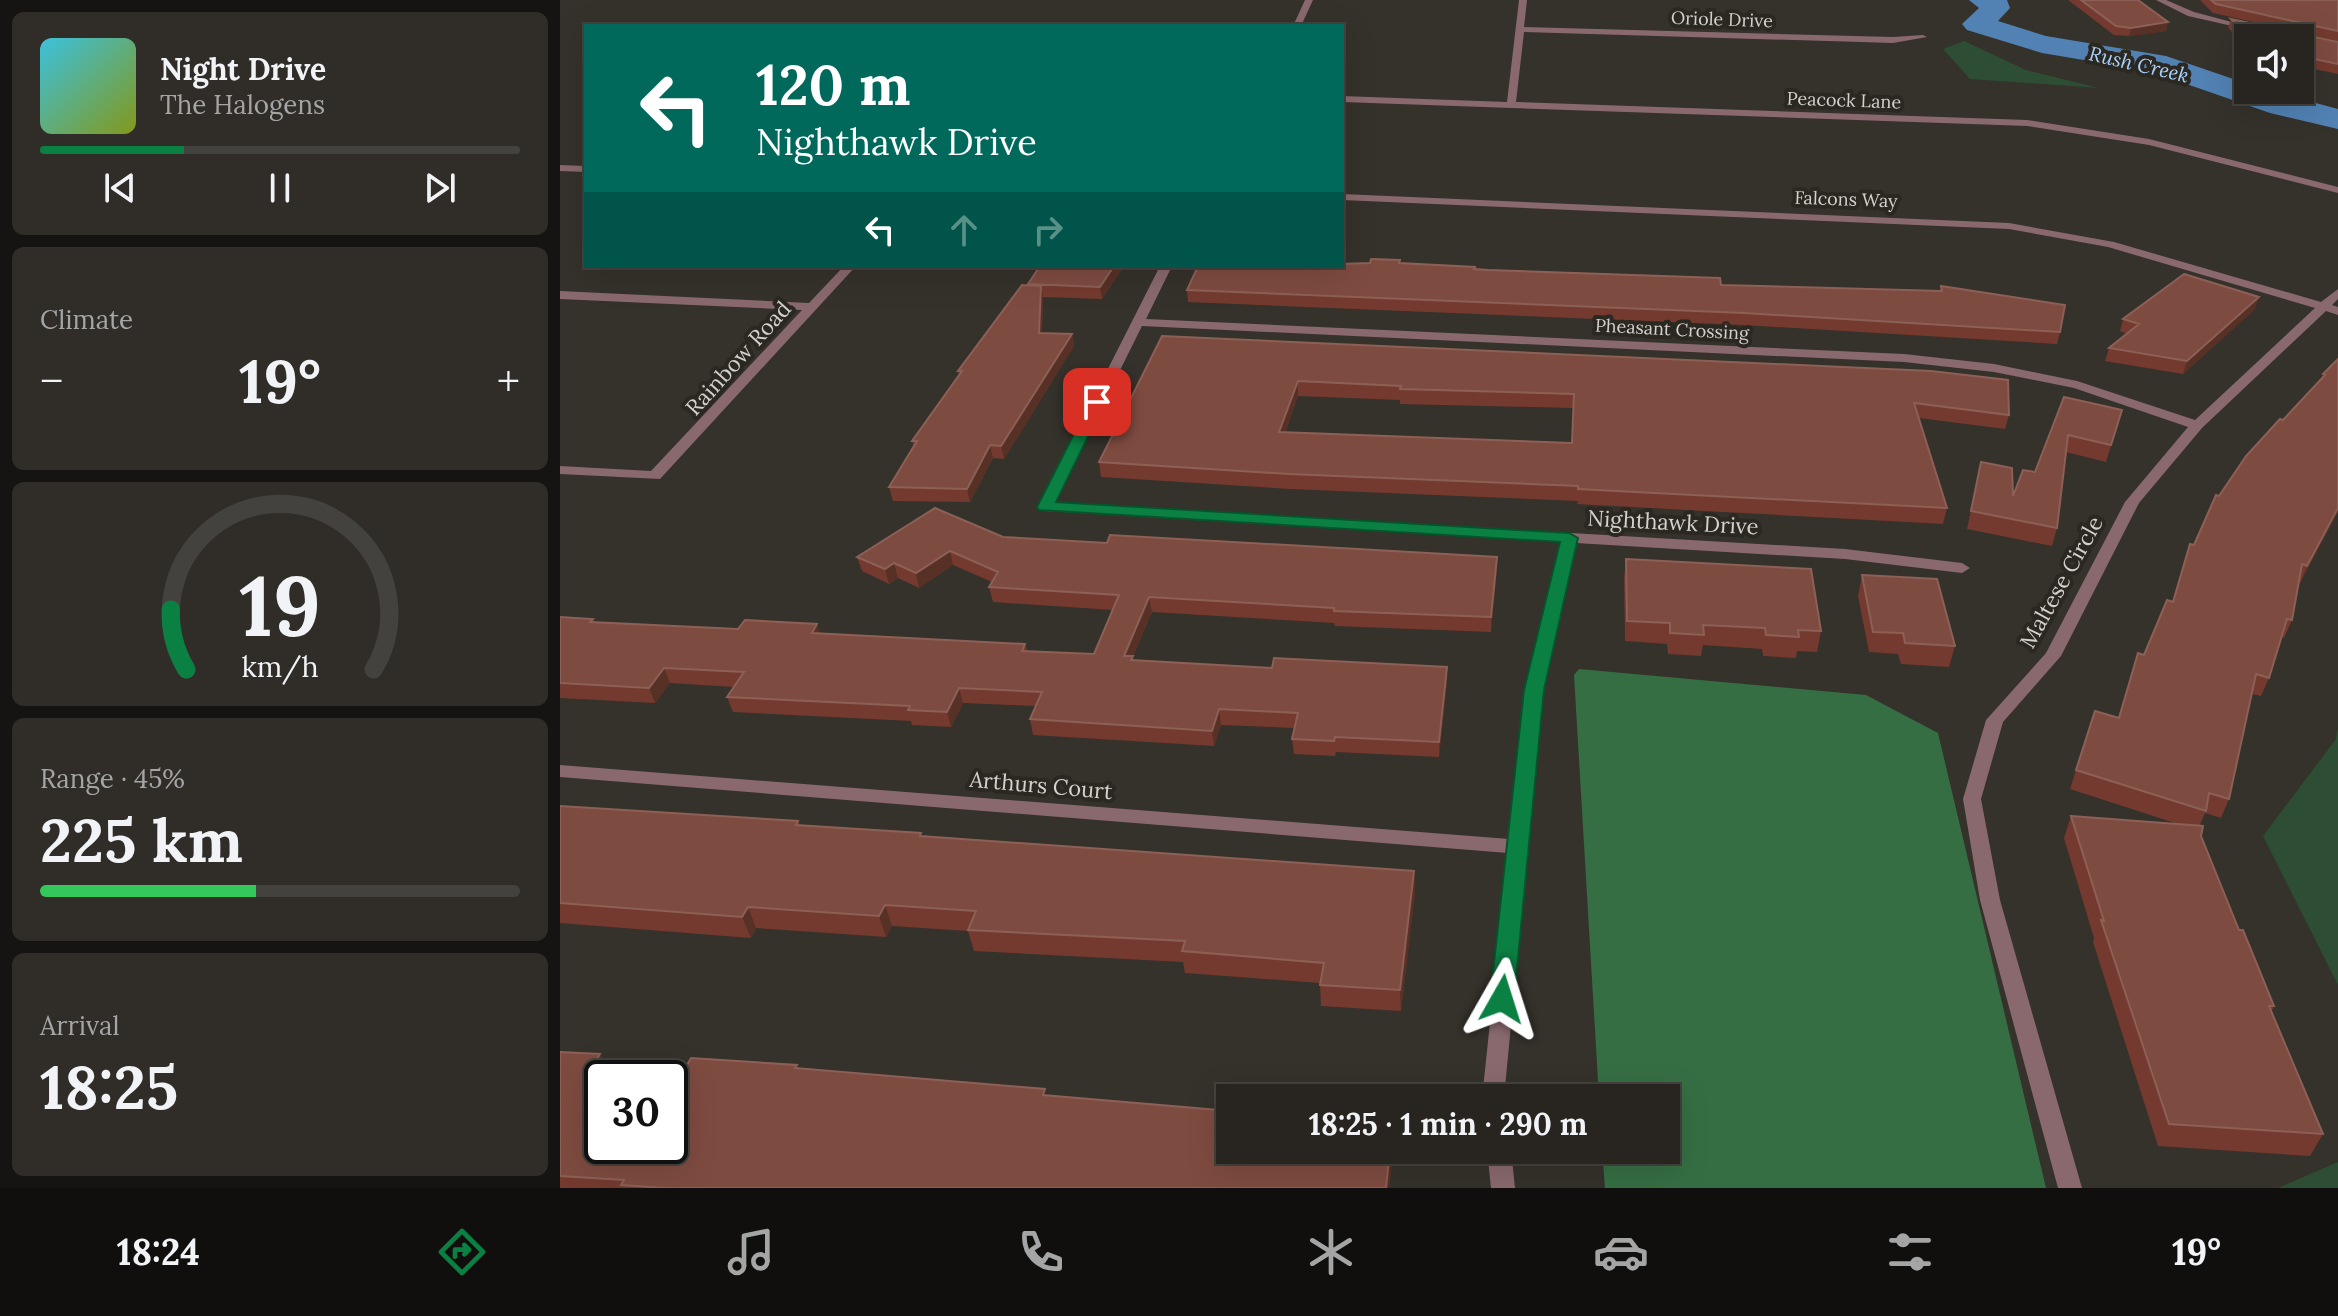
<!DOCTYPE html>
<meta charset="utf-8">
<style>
:root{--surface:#282520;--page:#302d29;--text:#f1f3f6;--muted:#a5a5a5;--line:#44423e;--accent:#0b8043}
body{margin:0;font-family:Lora,serif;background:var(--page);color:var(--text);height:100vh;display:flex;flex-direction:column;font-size:30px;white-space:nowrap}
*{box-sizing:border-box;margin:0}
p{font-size:26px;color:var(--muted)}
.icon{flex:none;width:44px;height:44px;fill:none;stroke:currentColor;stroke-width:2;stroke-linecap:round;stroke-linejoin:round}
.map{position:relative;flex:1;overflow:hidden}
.sheet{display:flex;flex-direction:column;gap:12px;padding:12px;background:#161412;width:560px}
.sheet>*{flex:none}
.hud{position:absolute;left:24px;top:24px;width:760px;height:244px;border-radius:0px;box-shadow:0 8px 32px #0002,0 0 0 2px var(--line);background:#00695c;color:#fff;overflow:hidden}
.fabs{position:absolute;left:1674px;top:24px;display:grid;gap:16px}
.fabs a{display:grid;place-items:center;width:80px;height:80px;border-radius:0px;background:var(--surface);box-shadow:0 8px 32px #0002,0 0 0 2px var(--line);font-size:40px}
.speed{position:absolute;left:24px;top:1060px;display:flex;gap:16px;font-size:40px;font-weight:700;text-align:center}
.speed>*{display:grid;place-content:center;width:104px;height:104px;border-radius:50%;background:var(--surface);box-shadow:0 8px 32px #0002,0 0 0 2px var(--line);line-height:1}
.speed .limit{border:4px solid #111;border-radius:12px;background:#fff;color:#111}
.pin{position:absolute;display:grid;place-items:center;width:68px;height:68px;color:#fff;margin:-34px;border-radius:16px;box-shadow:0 4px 12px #0006}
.me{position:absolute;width:88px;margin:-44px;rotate:6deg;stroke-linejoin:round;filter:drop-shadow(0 0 6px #0008)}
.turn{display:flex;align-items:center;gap:28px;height:168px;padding:0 40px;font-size:36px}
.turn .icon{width:104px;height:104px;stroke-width:2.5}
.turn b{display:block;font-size:56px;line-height:68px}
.lanes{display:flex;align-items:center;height:76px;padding:0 40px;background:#0003;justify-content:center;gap:40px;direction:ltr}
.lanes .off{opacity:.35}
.big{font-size:60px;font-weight:700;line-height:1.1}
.sheet .card{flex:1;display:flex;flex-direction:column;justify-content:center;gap:12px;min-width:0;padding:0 28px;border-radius:12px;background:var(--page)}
.sheet .dial{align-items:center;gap:0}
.dial svg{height:208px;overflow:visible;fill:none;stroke:var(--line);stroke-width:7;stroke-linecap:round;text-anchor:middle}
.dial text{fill:var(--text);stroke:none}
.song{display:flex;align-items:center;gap:24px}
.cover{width:96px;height:96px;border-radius:12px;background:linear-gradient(135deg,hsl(190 70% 55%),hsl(70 70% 35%))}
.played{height:8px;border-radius:4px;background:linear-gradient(90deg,var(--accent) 30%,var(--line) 30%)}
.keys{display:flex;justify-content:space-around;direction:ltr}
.heat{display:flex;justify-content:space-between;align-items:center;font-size:44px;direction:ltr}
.charge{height:12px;border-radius:6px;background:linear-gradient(90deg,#34c759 45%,var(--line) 0)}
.trip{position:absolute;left:656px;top:1084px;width:464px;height:80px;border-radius:0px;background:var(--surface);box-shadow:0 8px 32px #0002,0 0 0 2px var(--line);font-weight:700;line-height:80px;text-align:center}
.tab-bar{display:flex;height:128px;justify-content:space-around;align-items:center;background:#100f0d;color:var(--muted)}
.tab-bar .icon{width:56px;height:56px}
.tab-bar .active{color:var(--accent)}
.tab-bar b{font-size:36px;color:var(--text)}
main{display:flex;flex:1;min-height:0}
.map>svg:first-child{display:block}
</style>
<main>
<section class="sheet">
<div class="card">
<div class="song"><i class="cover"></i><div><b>Night Drive</b><p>The Halogens</p></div></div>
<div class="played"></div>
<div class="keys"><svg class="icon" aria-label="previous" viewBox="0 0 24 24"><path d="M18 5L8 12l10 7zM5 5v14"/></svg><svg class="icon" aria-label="pause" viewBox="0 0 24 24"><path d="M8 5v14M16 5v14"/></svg><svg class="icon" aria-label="next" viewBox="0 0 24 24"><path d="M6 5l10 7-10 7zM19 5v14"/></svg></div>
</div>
<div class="card"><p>Climate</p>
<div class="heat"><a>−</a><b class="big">19°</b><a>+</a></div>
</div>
<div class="card dial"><svg viewBox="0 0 100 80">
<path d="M14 69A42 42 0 1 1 86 69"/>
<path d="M14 69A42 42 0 0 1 8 46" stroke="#0b8043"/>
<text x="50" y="56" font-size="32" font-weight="700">19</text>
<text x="50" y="72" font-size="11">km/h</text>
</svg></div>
<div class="card"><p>Range · 45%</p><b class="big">225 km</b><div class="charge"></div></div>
<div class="card"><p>Arrival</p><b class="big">18:25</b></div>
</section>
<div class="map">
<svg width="1778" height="1188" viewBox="0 0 1778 1188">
<rect width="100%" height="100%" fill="#35312b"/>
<path fill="#2d4e34" d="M 1404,41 L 1466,70 L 1539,88 L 1410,79 L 1383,49 Z
M 1778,727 L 1778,985 L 1703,836 L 1776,739 Z
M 1778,1162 L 1778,1188 L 1718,1188 Z"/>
<path fill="#366e43" d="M 1019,669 L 1306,695 L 1378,733 L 1486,1188 L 1045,1188 L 1042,1150 L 1106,1150 L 1106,1098 L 1039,1098 L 1014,675 Z"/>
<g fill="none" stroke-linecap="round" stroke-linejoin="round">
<path fill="#5182b3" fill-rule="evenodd" d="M 1409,0 L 1447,0 L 1450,8 L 1438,21 L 1486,36 L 1606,56 L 1688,84 L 1688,90 L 1707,90 L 1778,109 L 1778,129 L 1710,113 L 1589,71 L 1482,53 L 1407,30 L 1402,24 L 1419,8 Z"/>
<path fill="#89696d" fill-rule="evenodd" d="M 745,0 L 753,0 L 741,26 L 733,26 Z
M 959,0 L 967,0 L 964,27 L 1333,37 L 1363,35 L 1367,37 L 1333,43 L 964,32 L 956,102 L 1467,120 L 1589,139 L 1778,187 L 1778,193 L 1589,145 L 1467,126 L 782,102 L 782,96 L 947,102 Z
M 1596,0 L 1606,0 L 1634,12 L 1694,28 L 1690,30 L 1628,16 Z
M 0,165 L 26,166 L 26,172 L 0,171 Z
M 782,194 L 1449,223 L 1554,242 L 1761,302 L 1778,289 L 1778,299 L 1772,305 L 1778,307 L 1778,315 L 1766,311 L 1642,428 L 1579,503 L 1501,656 L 1443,722 L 1421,799 L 1440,900 L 1522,1188 L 1498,1188 L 1420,900 L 1403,799 L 1426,720 L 1486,653 L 1565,502 L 1628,427 L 1514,388 L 1434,372 L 1344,362 L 582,326 L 494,503 L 1285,549 L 1402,563 L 1410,568 L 1402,573 L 1285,559 L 1016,543 L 983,690 L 944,1098 L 922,1098 L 948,853 L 0,777 L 0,765 L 949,839 L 965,690 L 1000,542 L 485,511 L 478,507 L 600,266 L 612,266 L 586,319 L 1344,354 L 1434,364 L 1517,381 L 1635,420 L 1755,308 L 1548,247 L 1449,229 L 782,200 Z
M 284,266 L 296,266 L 100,479 L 0,474 L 0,466 L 91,471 L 242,310 L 0,299 L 0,291 L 249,303 Z
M 927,1150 L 951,1150 L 955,1188 L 931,1188 Z"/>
</g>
<path fill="#743a2f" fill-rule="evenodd" d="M 1508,0 L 1578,0 L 1608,22 L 1606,31 L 1569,36 L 1554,35 Z
M 1640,0 L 1778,0 L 1778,41 L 1653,13 Z
M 1671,19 L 1778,42 L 1778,74 L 1740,66 L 1740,38 L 1688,38 L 1688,48 L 1668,28 Z
M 810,263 L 840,263 L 1161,285 L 1380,291 L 1381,286 L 1500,332 L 1497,344 L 1183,325 L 628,302 L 627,290 Z
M 480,266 L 564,266 L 542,299 L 483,297 L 482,333 L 512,334 L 514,346 L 444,459 L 433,458 L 410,502 L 333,501 L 329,487 L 354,447 L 352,441 L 399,375 L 398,371 L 468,285 Z
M 1695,309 L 1623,374 L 1545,361 L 1549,348 L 1567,334 L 1560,331 L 1563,319 Z
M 602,336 L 1371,371 L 1449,415 L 1445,429 L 1359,418 L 1387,508 L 1383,524 L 1017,504 L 1018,501 L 730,489 L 541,477 L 539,462 ZM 738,396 L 840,400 L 840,404 L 1013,408 L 1012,443 L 725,433 Z
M 1778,359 L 1778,512 L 1740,583 L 1738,583 L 1732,620 L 1724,638 L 1721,637 L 1709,678 L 1701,696 L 1692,694 L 1669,799 L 1661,818 L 1645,813 L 1640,825 L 1641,836 L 1679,930 L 1714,1006 L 1711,1012 L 1763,1134 L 1750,1156 L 1598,1146 L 1533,942 L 1534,938 L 1504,838 L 1511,816 L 1618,824 L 1510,789 L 1535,711 L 1558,718 L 1578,653 L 1584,655 L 1612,602 L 1630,544 L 1634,545 L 1659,496 L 1723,420 L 1760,381 L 1763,374 Z
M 1504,397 L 1562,410 L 1546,462 L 1506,452 L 1497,528 L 1492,546 L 1407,529 L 1421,462 L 1453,496 L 1475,472 Z
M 443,537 L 547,543 L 937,557 L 931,632 L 775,626 L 774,623 L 592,612 L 573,656 L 573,660 L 887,682 L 879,757 L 776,752 L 775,756 L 734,754 L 732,739 L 735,728 L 661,725 L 654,746 L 473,735 L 470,719 L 476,706 L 403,703 L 391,727 L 352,725 L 351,721 L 173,712 L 167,697 L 174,687 L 110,683 L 95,703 L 0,698 L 0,617 L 33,619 L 35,623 L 465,644 L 467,651 L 534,654 L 553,610 L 433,602 L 429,587 L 432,582 L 393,565 L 359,588 L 338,578 L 329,584 L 302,571 L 297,557 Z
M 1066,559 L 1261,631 L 1257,652 L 1237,651 L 1236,658 L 1203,656 L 1202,649 L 1143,645 L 1141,656 L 1108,654 L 1107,644 L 1065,641 L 1064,579 Z
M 1302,575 L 1395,646 L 1389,667 L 1341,664 L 1338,654 L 1309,652 L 1298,596 Z
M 0,806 L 238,821 L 240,825 L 362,836 L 854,871 L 855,892 L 841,1011 L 761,1006 L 760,983 L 625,973 L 623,962 L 414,951 L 408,931 L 332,926 L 326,937 L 196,928 L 191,938 L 0,923 Z
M 0,1052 L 50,1073 L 120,1077 L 239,1069 L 486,1095 L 670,1150 L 832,1162 L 829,1188 L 0,1188 Z"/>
<path fill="#573026" d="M 1608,22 L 1606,31 L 1569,36 L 1571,28 Z
M 554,266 L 564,266 L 542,299 L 540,287 Z
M 481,286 L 483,298 L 481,345 L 479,333 Z
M 1699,297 L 1695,309 L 1623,374 L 1627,361 Z
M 512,334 L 514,346 L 444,459 L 441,446 Z
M 738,381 L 738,396 L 720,447 L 719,432 Z
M 430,445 L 433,458 L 410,502 L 407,489 Z
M 1778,508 L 1778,512 L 1740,583 L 1747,566 Z
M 390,551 L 393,565 L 359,588 L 356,573 Z
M 937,557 L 937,572 L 931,632 L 931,617 Z
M 334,563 L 338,578 L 329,584 L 325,569 Z
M 589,597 L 592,612 L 566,671 L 564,656 Z
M 257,624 L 262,639 L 252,633 Z
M 887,667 L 887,682 L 879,757 L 879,742 Z
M 104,668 L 110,683 L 95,703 L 89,688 Z
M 399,688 L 403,703 L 391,727 L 387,712 Z
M 659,709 L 661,725 L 654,746 L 652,731 Z
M 854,871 L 855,892 L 841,1011 L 840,990 Z
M 325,905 L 332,926 L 326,937 L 319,916 Z
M 188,907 L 196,928 L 191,938 L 182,917 Z
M 40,1054 L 51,1076 L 29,1072 Z
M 830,1150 L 832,1150 L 832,1162 L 829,1188 L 826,1188 Z"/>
<path fill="#7e4b40" stroke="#8c6056" stroke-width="2" fill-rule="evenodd" d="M 1521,0 L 1578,0 L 1608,22 L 1571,28 L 1556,26 Z
M 1651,0 L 1778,0 L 1778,31 L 1656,4 Z
M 1671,19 L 1778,42 L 1778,64 L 1740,56 L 1740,38 L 1690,38 Z
M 811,259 L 840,260 L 839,263 L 915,267 L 914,269 L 928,270 L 1160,278 L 1161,285 L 1382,291 L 1381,286 L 1505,305 L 1500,332 L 1184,313 L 627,290 L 638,266 L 782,266 L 782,264 L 810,263 Z
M 480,266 L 554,266 L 540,287 L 468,284 Z
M 1624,274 L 1699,297 L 1627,361 L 1549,348 L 1579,324 L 1563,319 Z
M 462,285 L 481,286 L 479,333 L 512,334 L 441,446 L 430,445 L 407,489 L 329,487 L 357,441 L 352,441 L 402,371 L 398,371 Z
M 602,336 L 1371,371 L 1448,380 L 1449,415 L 1354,403 L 1387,508 L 1018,489 L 1018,486 L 729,474 L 539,462 ZM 738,381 L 841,386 L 840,389 L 1014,394 L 1012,443 L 719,432 Z
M 1778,359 L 1778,508 L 1747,566 L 1742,564 L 1732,620 L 1727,619 L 1709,678 L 1696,674 L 1669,799 L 1649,793 L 1646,811 L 1516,770 L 1535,711 L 1559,718 L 1578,653 L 1584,655 L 1607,600 L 1613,602 L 1630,544 L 1634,545 L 1656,495 L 1659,496 L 1686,456 L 1720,419 L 1723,420 L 1765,375 L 1763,374 Z
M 1504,397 L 1562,410 L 1551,445 L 1508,435 L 1497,528 L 1411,511 L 1421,462 L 1452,468 L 1453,496 L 1463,470 L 1475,472 Z
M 375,508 L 443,537 L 547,543 L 550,535 L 937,557 L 931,617 L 774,611 L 774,608 L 589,597 L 564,656 L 573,656 L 571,660 L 712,668 L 714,658 L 887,667 L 879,742 L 775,737 L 774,741 L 732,739 L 738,713 L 659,709 L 652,731 L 470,719 L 482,692 L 399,688 L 387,712 L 348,710 L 350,706 L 167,697 L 184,672 L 104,668 L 89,688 L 0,683 L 0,617 L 33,619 L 30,622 L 178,629 L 185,620 L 257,624 L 252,633 L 465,644 L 462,651 L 534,654 L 559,595 L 429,587 L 438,572 L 390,551 L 356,573 L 334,563 L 325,569 L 297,557 Z
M 1066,559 L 1251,569 L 1261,631 L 1238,630 L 1239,637 L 1206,635 L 1205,628 L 1143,625 L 1144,635 L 1110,633 L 1110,623 L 1067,621 Z
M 1302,575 L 1377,579 L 1395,646 L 1345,643 L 1343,633 L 1313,632 Z
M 0,806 L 238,821 L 236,825 L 361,833 L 360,836 L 854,871 L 840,990 L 760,985 L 764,963 L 622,951 L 625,941 L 408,930 L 416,911 L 325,905 L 319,916 L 188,907 L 182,917 L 0,903 Z
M 1511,816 L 1643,826 L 1641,836 L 1679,930 L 1683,930 L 1714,1006 L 1709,1006 L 1763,1134 L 1609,1124 L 1541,920 L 1544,921 Z
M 0,1052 L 40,1054 L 29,1072 L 120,1077 L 131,1058 L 237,1065 L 235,1068 L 485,1089 L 483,1095 L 670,1111 L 670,1150 L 830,1150 L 826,1188 L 104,1188 L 61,1185 L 64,1180 L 0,1176 ZM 42,1078 L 110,1078 L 110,1146 L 42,1146 Z"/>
<path fill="#0b8043" stroke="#07532c" stroke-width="2" d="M 537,397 L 545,402 L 496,502 L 1009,533 L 1018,538 L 984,690 L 954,999 L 950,1006 L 942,1009 L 933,1006 L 930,999 L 964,690 L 1000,542 L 479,510 L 477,507 L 530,402 Z"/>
<g text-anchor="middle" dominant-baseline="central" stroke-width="8" stroke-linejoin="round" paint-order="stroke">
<g font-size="18" fill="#d3d1cd" stroke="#2b2721">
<text transform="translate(1162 19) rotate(2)">Oriole Drive</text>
<text transform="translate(1284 100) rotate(2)">Peacock Lane</text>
<text transform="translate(1286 199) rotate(2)">Falcons Way</text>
<text transform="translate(1112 329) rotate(3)">Pheasant Crossing</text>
</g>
<g font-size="20" font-style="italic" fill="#a7d1fa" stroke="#2b2721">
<text transform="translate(1579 64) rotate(13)">Rush Creek</text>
</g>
<g font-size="22" fill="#d3d1cd" stroke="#2b2721">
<text transform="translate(178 358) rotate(-48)">Rainbow Road</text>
<text transform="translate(1113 522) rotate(3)">Nighthawk Drive</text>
<text transform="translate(1501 582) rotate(-61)">Maltese Circle</text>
<text transform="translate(481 785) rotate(5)">Arthurs Court</text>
</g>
</g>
</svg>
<div class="fabs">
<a><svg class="icon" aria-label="sound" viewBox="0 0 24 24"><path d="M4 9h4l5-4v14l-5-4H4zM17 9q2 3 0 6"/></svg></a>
</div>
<div class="speed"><div class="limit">30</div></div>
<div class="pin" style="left:537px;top:402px;background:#d93025"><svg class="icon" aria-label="arrive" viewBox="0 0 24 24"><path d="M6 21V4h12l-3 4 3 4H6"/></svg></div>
<svg class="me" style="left:942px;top:999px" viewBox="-20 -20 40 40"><path d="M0-17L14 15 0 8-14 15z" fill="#0b8043" stroke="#fff" stroke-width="4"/></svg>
<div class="trip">18:25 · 1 min · 290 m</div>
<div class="hud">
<div class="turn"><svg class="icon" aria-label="left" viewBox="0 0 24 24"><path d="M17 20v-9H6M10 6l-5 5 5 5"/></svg><div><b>120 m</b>Nighthawk Drive</div></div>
<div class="lanes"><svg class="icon" aria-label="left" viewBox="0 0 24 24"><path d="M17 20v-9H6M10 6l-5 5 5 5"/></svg><svg class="icon off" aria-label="ahead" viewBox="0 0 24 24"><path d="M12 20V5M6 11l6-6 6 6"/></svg><svg class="icon off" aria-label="right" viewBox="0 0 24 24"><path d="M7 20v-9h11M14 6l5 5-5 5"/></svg></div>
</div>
</div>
</main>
<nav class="tab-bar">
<b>18:24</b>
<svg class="icon active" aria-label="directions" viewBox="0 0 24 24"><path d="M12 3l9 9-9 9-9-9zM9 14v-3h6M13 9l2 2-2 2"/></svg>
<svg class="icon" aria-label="music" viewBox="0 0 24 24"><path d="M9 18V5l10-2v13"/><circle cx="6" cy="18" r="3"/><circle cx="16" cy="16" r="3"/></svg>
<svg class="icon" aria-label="phone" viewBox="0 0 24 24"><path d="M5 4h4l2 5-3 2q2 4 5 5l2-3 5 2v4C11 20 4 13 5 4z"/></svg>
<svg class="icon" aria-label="climate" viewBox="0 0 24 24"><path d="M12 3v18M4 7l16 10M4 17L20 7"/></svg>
<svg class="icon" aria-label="car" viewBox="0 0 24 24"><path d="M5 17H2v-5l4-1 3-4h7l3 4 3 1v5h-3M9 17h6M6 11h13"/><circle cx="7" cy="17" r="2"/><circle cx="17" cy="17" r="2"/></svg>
<svg class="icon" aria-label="filters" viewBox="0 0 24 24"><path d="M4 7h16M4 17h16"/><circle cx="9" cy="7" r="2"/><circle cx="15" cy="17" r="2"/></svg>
<b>19°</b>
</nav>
